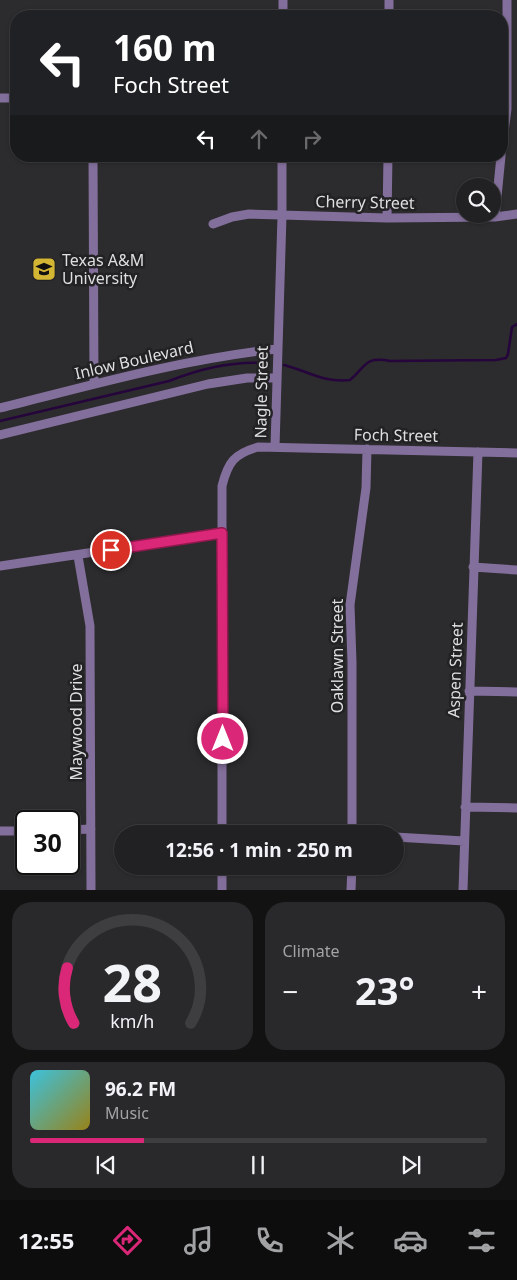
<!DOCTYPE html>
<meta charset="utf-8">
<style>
:root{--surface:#212022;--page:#29282a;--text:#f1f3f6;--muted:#a2a3a5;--line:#3e3e40;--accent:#db2777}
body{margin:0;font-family:"Noto Sans",sans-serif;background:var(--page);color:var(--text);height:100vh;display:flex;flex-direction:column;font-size:19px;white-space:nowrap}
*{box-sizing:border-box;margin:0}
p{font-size:16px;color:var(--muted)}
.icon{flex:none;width:28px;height:28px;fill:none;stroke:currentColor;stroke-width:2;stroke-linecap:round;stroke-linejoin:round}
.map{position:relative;height:890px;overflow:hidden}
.sheet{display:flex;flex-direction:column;gap:12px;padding:12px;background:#121213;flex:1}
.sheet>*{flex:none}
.hud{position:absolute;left:10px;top:10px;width:498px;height:152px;border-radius:20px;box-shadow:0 1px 4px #0004,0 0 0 1px var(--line);background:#202124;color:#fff;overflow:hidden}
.buttons{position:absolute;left:456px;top:178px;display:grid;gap:10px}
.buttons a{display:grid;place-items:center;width:45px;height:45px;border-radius:50%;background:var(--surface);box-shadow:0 1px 4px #0004,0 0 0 1px var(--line);font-size:25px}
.speed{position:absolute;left:15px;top:810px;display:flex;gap:10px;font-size:25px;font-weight:700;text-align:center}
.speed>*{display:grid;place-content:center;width:65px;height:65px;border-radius:50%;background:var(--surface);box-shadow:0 1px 4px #0004,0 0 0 1px var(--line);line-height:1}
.speed .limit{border:2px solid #111;border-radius:8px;background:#fff;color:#111}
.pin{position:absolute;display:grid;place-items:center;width:42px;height:42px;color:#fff;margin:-21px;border:2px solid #fff;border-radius:50%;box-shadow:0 1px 5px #0007}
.me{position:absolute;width:55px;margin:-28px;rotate:0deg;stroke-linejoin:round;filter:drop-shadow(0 0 4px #0008)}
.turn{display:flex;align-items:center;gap:18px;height:105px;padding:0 20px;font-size:22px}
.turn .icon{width:65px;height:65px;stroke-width:2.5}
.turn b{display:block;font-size:35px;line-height:42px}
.lanes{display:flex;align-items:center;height:48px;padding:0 20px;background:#0003;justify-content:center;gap:25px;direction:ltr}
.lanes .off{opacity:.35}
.big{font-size:38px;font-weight:700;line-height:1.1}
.sheet .tile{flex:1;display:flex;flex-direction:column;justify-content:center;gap:8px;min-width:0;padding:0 18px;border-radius:20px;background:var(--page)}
.sheet .dial{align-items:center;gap:0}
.dial svg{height:130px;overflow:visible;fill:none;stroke:var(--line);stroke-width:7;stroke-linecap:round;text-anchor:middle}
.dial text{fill:var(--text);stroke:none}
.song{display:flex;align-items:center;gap:15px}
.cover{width:60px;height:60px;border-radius:8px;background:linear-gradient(135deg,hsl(190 70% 55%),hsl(50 70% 35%))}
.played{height:5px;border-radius:2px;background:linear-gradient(90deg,var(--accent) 25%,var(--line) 25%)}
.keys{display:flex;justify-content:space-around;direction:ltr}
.heat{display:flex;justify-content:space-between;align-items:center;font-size:28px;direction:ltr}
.sheet .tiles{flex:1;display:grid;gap:12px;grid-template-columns:1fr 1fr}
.tile:last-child{grid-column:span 2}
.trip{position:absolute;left:114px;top:825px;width:290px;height:50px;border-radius:25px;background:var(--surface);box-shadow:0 1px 4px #0004,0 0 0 1px var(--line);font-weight:700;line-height:50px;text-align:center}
.tab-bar{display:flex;height:80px;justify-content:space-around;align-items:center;background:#0d0d0e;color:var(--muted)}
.tab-bar .icon{width:35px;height:35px}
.tab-bar .on{color:var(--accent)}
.tab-bar b{font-size:22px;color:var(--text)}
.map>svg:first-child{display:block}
</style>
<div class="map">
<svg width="517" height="890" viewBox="0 0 517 890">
<rect width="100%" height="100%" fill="#2c2b2e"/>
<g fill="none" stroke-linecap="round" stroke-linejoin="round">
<path stroke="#25053c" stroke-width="2.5" d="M 284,365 C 308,371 323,383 350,380 C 366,367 364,356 390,361 L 496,360 L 506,358 L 508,354 L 512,327 L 517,324
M 0,421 L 169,381 C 199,369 233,361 265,363"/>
<path stroke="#836f9b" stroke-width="9" d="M 283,16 L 283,0
M 389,16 L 389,0
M 0,98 L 16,98
M 501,155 L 507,109 L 507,0
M 93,156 L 94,384
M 495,217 L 501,156
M 387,218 L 388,156
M 213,224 L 232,217 L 249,214 L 387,218 L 495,217 L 517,214
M 0,408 C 92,385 183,359 277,349
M 0,435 L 208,384 L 247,378 L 276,378
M 275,447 L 282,216 L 282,156
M 78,556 L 90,626 L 91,890
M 0,566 L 222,533
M 473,567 L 517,570
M 469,691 L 517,692
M 465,807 L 517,808
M 69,830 L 91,829
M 0,831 L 26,831
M 222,834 L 222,486 C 228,462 234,454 258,447 L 517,453
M 352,834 L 352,662 L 350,605 L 366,488 L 367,449
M 395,837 L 464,841
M 222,890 L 222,866
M 351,890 L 352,866
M 463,890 L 478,452"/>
</g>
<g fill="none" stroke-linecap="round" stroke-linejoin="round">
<g stroke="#8e194d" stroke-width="12">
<path id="route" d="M 111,550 L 222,533 L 223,739"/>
</g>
<use href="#route" stroke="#db2777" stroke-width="9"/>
</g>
<defs>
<g id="university-square" transform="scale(1.25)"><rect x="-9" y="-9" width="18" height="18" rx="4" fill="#d4b635" stroke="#222124"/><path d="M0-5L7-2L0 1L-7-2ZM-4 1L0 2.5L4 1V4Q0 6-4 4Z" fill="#111"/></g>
</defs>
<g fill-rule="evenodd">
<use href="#university-square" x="44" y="269"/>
</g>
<g text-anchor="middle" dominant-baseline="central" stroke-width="5" stroke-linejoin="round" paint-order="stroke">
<g font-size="16" fill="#dfdee0" stroke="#222124">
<text transform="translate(365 202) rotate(1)">Cherry Street</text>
<text transform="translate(134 360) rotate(-13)">Inlow Boulevard</text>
<text transform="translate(261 392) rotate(-89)">Nagle Street</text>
<text transform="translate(396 435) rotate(1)">Foch Street</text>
<text transform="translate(337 656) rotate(-90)">Oaklawn Street</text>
<text transform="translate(455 670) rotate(-88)">Aspen Street</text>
<text transform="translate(76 722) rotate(-90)">Maywood Drive</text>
</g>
<g font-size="16" fill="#dfdee0" stroke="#222124" text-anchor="start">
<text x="62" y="260">Texas A&amp;M<tspan x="62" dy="18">University</tspan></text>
</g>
</g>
</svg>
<div class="buttons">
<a><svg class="icon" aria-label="search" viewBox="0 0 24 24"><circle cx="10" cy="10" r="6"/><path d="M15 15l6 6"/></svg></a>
</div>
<div class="speed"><div class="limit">30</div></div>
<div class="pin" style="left:111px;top:550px;background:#d93025"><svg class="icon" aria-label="arrive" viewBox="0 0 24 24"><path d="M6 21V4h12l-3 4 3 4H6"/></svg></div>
<svg class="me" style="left:223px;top:739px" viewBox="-20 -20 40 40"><circle r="17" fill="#db2777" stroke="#fff" stroke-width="3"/><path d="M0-11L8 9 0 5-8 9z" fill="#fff"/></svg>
<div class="trip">12:56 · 1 min · 250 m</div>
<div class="hud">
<div class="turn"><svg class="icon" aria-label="left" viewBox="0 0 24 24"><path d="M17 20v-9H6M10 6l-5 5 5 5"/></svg><div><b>160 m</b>Foch Street</div></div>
<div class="lanes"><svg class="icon" aria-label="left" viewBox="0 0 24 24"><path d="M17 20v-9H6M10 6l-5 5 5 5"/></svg><svg class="icon off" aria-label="ahead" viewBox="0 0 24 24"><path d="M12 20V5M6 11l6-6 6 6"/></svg><svg class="icon off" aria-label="right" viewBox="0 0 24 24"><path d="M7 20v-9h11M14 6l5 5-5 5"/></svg></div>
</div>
</div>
<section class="sheet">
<div class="tiles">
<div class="tile dial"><svg viewBox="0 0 100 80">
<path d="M14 69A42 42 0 1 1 86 69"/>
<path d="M14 69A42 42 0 0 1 10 35" stroke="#db2777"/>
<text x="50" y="56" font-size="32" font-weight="700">28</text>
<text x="50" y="72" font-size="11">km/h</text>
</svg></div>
<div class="tile"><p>Climate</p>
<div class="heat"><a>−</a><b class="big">23°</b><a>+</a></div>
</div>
<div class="tile">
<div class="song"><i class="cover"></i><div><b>96.2 FM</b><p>Music</p></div></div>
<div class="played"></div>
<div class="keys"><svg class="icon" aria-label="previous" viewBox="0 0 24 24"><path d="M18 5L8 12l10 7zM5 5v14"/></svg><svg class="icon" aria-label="pause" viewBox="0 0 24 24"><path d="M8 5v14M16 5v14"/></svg><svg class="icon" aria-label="next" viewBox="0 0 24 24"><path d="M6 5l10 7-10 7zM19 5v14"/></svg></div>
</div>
</div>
</section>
<nav class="tab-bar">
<b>12:55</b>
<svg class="icon on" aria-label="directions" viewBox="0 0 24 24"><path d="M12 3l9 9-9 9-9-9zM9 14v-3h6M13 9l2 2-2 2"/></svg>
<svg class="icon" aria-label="music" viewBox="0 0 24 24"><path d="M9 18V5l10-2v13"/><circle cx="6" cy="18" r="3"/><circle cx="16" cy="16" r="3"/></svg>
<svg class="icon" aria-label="phone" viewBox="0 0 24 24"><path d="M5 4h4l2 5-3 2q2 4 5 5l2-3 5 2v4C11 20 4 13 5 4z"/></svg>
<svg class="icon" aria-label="climate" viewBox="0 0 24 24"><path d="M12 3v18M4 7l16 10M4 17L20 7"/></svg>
<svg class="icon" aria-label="car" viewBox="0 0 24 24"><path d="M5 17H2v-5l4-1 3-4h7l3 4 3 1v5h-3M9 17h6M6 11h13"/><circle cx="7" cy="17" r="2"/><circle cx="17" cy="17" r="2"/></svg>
<svg class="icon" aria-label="filters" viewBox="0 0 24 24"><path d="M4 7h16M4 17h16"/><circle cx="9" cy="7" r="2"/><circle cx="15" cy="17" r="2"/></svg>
</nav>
